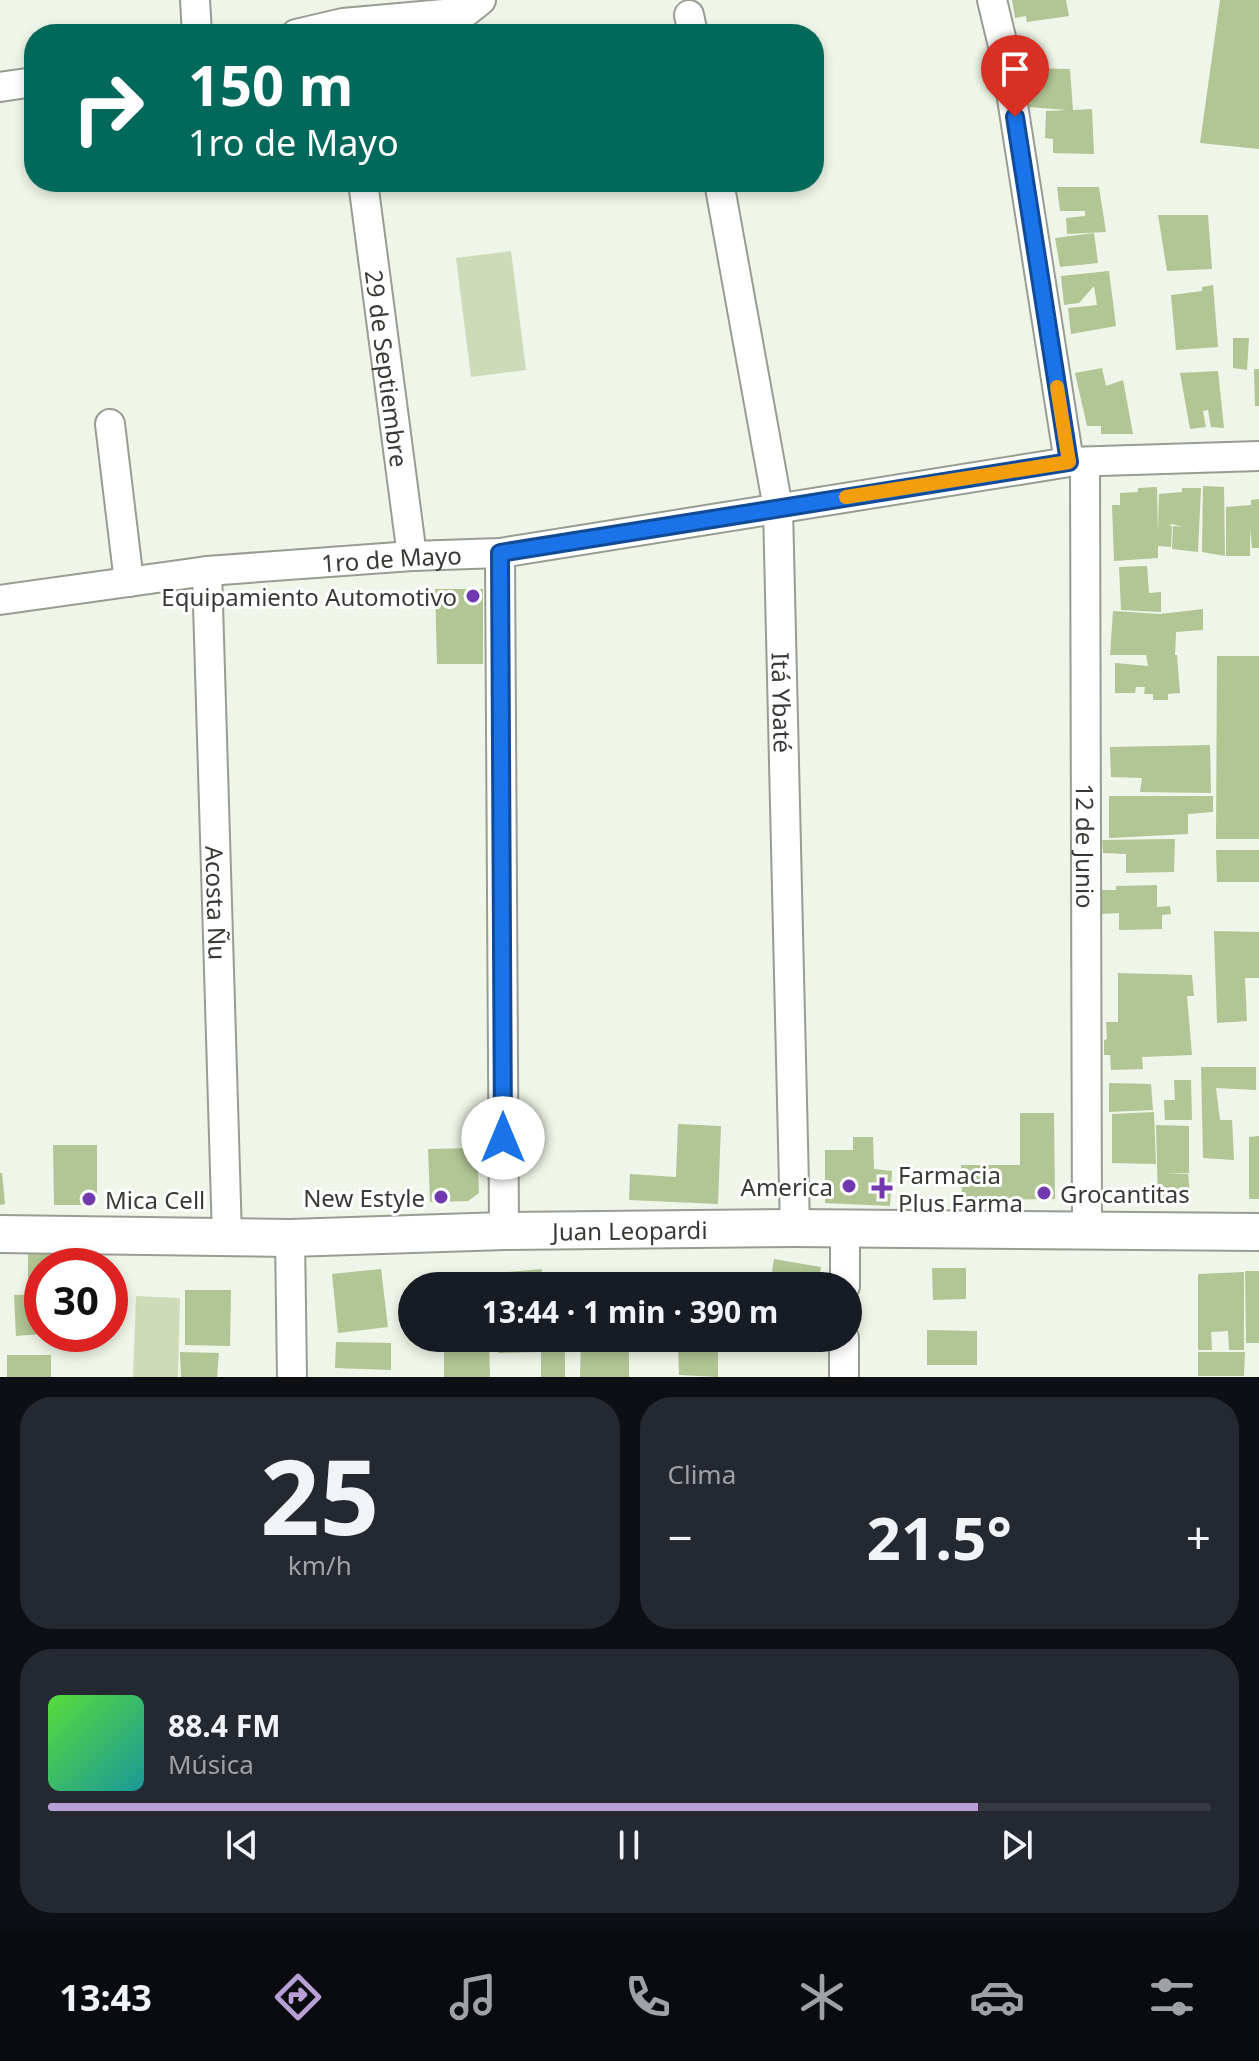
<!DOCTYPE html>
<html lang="es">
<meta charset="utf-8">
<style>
:root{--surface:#171b24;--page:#242831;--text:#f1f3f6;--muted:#9ea1a6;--line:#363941;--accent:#b89fd6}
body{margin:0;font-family:"Noto Sans",sans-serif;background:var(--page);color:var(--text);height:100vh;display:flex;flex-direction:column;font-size:30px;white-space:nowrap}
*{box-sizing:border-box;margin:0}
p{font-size:26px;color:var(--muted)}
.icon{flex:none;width:44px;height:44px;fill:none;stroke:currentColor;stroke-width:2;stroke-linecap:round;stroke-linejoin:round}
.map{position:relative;height:1377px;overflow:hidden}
.side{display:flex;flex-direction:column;gap:20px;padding:20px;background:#0d0f14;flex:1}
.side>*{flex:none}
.top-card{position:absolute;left:24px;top:24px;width:800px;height:168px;border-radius:32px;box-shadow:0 4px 12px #0003;background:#00695c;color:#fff;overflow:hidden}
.speed{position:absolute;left:24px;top:1248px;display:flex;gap:16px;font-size:40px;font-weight:700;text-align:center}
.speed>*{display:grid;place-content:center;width:104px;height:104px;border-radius:50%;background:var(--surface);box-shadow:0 4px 12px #0003;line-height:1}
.speed .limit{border:12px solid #d22;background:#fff;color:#111}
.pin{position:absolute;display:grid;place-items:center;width:68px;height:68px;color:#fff;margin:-82px -34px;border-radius:50% 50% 50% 0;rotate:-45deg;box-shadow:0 0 8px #0007}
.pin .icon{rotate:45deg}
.me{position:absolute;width:88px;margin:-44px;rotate:0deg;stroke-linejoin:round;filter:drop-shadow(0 0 6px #0008)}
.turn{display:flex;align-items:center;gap:28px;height:168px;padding:0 32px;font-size:36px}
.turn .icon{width:104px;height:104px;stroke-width:2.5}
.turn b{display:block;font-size:56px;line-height:68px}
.big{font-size:60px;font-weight:700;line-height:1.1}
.side .widget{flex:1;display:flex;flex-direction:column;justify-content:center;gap:12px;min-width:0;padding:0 28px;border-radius:32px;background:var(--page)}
.side .dial{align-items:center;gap:0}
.dial b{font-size:104px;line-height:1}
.song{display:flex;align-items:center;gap:24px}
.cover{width:96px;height:96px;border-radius:12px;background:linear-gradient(135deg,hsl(110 70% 55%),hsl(180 70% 35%))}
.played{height:8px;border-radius:4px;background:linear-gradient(90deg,var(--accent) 80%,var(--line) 80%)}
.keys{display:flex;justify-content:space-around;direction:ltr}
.heat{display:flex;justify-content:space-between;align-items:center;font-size:44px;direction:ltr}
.side .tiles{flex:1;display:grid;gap:20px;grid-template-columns:1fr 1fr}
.widget:last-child{grid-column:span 2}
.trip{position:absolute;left:398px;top:1272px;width:464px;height:80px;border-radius:40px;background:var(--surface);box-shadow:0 4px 12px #0003;font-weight:700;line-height:80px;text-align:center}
.tabs{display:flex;height:128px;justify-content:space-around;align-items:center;background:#090b0e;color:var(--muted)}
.tabs .icon{width:56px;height:56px}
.tabs .active{color:var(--accent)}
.tabs b{font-size:36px;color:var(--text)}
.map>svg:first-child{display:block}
</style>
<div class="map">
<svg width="1259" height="1377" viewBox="0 0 1259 1377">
<rect width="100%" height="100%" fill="#eff5e8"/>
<path fill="#cddbb9" d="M 511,251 L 526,370 L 471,377 L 456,258 Z
M 136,1296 L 180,1298 L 178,1377 L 133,1377 Z"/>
<path fill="#b1c595" d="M 1012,0 L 1066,0 L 1069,16 L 1027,22 L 1026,16 L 1015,18 Z
M 1220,0 L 1259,0 L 1259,149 L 1200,143 Z
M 1030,68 L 1070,69 L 1073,110 L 1092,109 L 1094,154 L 1053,153 L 1053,139 L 1045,138 L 1046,111 L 1067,110 L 1029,107 Z
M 1057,187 L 1099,187 L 1106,232 L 1067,234 L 1066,218 L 1085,216 L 1085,211 L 1060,211 Z
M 1158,215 L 1208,215 L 1212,269 L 1167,271 Z
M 1094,233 L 1098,263 L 1060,267 L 1055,238 Z
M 1109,271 L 1116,326 L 1071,334 L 1068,308 L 1097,305 L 1094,286 L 1079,303 L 1064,305 L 1061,276 Z
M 1213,285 L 1218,347 L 1176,350 L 1171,295 L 1202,291 L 1202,287 Z
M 1233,338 L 1249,338 L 1247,370 L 1233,368 Z
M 1102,368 L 1106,386 L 1123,380 L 1133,434 L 1101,434 L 1101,426 L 1087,426 L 1075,373 Z
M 1254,369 L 1259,369 L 1259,406 L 1255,406 Z
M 1218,371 L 1224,428 L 1211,427 L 1208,410 L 1203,411 L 1206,427 L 1190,429 L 1180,373 Z
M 1203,486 L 1224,487 L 1225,556 L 1202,552 Z
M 1157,487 L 1158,533 L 1159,494 L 1182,492 L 1182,488 L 1201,488 L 1198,552 L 1172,549 L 1173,526 L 1183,527 L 1172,524 L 1169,526 L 1172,526 L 1171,547 L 1158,546 L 1158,558 L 1114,561 L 1112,505 L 1120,505 L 1120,493 L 1138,492 L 1138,488 Z
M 1259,499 L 1259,548 L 1252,548 L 1250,529 L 1250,556 L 1226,556 L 1226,507 L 1251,505 L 1251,500 Z
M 1147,566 L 1149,593 L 1161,592 L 1161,612 L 1121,610 L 1119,567 Z
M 435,589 L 483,589 L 483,664 L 437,664 Z
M 1203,609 L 1203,630 L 1176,632 L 1175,655 L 1177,655 L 1180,693 L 1168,694 L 1168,700 L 1153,700 L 1153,694 L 1144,694 L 1145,687 L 1136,687 L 1135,693 L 1115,693 L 1115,663 L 1148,666 L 1146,655 L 1110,655 L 1113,611 L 1160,614 Z
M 1217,656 L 1259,656 L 1259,839 L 1216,839 Z
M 1210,745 L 1211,793 L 1140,792 L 1142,778 L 1111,777 L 1110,747 Z
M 1109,796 L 1213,796 L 1213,812 L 1188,814 L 1188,834 L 1109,838 Z
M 1175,839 L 1174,872 L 1126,873 L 1126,854 L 1103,853 L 1102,840 Z
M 1216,850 L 1259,850 L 1259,882 L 1217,882 Z
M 1157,885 L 1157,907 L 1170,906 L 1171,914 L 1162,915 L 1162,929 L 1119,930 L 1119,913 L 1101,914 L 1100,890 L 1116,890 L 1116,886 Z
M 1214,931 L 1259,932 L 1259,978 L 1245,978 L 1247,1021 L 1217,1023 Z
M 1118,973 L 1192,975 L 1194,996 L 1187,996 L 1192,1055 L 1142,1057 L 1143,1069 L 1111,1070 L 1110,1055 L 1104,1055 L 1104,1040 L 1107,1039 L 1106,1022 L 1118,1022 Z
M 1201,1067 L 1256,1067 L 1256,1090 L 1216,1088 L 1220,1120 L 1232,1120 L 1234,1160 L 1203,1158 Z
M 1174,1080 L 1191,1080 L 1192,1120 L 1165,1120 L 1164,1100 L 1175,1100 Z
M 1109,1083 L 1151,1084 L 1153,1110 L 1109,1112 Z
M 1154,1112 L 1156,1164 L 1112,1163 L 1112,1114 Z
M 1020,1113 L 1054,1113 L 1055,1199 L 962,1200 L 961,1165 L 1020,1165 Z
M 678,1124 L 721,1126 L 718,1204 L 629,1200 L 630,1174 L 676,1177 Z
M 1156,1125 L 1189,1126 L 1189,1173 L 1163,1174 L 1188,1174 L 1191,1202 L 1158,1201 Z
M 1259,1136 L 1259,1199 L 1249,1199 L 1249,1137 Z
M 853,1137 L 873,1137 L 874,1169 L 892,1171 L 890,1206 L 825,1203 L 825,1150 L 853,1150 Z
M 53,1145 L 97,1145 L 97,1205 L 54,1205 Z
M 477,1148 L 479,1193 L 468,1201 L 430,1202 L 428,1149 Z
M 0,1173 L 2,1173 L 5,1204 L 0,1205 Z
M 49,1253 L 49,1266 L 42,1266 L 42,1291 L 28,1291 L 28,1254 Z
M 774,1259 L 821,1267 L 817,1286 L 770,1286 Z
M 932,1268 L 966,1268 L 966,1299 L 933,1300 Z
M 381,1269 L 388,1327 L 338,1333 L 332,1274 Z
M 542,1269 L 541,1277 L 558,1277 L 559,1286 L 497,1286 L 496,1273 Z
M 1245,1271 L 1259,1271 L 1259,1343 L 1246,1343 Z
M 1244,1272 L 1244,1350 L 1229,1350 L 1228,1331 L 1211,1332 L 1212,1350 L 1198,1350 L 1198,1274 Z
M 759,1273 L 759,1286 L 726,1286 L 725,1274 Z
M 444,1274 L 489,1274 L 489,1286 L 444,1286 Z
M 582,1276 L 631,1278 L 630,1286 L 582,1286 Z
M 667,1282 L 667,1286 L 634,1286 L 634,1283 Z
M 185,1290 L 231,1290 L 230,1346 L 185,1345 Z
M 42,1294 L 42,1334 L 16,1336 L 14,1295 Z
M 927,1330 L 977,1331 L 977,1365 L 927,1365 Z
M 444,1338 L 489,1338 L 490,1377 L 444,1377 Z
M 498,1338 L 565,1338 L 565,1377 L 541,1377 L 541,1352 L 498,1353 Z
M 581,1338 L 629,1338 L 629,1377 L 580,1377 Z
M 676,1338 L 716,1338 L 716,1348 L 676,1347 Z
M 336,1342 L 391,1343 L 391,1370 L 335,1368 Z
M 678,1349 L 718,1352 L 718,1377 L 679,1375 Z
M 180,1352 L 219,1353 L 217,1377 L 181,1377 Z
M 1198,1352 L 1245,1352 L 1244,1376 L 1198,1376 Z
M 7,1355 L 51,1355 L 51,1377 L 7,1377 Z"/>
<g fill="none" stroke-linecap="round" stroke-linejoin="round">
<g stroke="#989d92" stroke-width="32">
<g id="minor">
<path d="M 195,0 L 197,34"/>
<path d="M 992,0 L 1005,54 L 1069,462"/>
<path d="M 689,15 L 693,34"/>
<path d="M 296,34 L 343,23 L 466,12 L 481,0"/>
<path d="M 0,87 L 34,82"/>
<path id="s1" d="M 363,182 L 412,556"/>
<path id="s2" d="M 719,182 L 778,508 L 795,1228"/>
<path d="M 110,424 L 129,582"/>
<path id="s3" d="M 1085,462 L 1087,1231"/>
<path d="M 500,553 L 504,1231"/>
<path id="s4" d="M 207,571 L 227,1237"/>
<path id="s5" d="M 0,600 L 207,571 L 412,556 L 500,553 L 1069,462 L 1259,456"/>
<path d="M 290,1238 L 292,1377"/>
<path d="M 845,1286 L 845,1230"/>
<path d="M 844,1377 L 844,1338"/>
</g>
</g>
<g stroke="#989d92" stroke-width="40">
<g id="major">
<path id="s6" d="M 0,1234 L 290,1238 L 504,1231 L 795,1228 L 1259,1232"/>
</g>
</g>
<use href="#minor" stroke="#fff" stroke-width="28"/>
<use href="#major" stroke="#fff" stroke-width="36"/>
</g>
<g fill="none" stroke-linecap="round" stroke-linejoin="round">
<g stroke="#114b97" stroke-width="20">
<path id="route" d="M 503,1138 L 500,553 L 1069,462 L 1015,117"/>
</g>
<use href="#route" stroke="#1a73e8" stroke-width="14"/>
<path stroke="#f59e0b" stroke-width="14" d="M 846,497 L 1069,462 L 1057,387"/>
</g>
<g fill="#7238ae" stroke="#fff" stroke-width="3">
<circle cx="473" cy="596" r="8"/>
<circle cx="849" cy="1186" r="8"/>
<path d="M878 1176h8v8h8v8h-8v8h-8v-8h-8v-8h8z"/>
<circle cx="1044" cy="1193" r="8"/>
<circle cx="441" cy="1197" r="8"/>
<circle cx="89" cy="1199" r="8"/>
</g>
<g text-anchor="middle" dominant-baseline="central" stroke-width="6" stroke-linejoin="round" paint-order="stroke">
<g font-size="24" fill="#383a35" stroke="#fff">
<text stroke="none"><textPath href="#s1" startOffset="188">29 de Septiembre</textPath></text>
<text stroke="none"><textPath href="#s5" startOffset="394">1ro de Mayo</textPath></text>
<text stroke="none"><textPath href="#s2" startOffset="526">Itá Ybaté</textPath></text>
<text stroke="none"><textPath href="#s3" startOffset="384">12 de Junio</textPath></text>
<text stroke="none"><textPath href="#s4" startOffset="332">Acosta Ñu</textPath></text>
<text stroke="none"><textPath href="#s6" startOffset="630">Juan Leopardi</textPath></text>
</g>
<g font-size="24" fill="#383a35" stroke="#fff" text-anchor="end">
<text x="457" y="596">Equipamiento Automotivo</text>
<text x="898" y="1174" text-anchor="start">Farmacia<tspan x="898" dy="28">Plus Farma</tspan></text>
<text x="833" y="1186">America</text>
<text x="1060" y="1193" text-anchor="start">Grocantitas</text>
<text x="425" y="1197">New Estyle</text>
<text x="105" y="1199" text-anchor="start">Mica Cell</text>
</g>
</g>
</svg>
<div class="speed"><div class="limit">30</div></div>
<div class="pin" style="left:1015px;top:117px;background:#d93025"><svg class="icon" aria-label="arrive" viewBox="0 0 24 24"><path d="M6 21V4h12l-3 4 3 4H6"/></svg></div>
<svg class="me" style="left:503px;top:1138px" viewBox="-20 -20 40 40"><circle r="19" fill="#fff"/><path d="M0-13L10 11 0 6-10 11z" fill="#1a73e8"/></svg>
<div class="trip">13:44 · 1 min · 390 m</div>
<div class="top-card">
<div class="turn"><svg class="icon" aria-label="right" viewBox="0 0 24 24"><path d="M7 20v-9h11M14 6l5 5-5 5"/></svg><div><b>150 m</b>1ro de Mayo</div></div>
</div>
</div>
<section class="side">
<div class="tiles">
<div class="widget dial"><b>25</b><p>km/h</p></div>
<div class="widget"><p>Clima</p>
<div class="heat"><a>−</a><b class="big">21.5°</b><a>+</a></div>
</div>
<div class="widget">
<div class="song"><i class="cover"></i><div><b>88.4 FM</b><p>Música</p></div></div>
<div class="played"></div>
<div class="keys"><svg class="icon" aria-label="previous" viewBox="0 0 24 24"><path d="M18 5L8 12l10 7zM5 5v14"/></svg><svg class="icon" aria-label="pause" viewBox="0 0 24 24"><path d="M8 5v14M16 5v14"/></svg><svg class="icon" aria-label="next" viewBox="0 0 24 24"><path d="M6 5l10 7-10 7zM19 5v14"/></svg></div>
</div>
</div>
</section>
<nav class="tabs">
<b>13:43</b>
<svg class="icon active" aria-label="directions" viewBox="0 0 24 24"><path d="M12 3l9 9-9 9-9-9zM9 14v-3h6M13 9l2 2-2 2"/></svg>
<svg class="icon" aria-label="music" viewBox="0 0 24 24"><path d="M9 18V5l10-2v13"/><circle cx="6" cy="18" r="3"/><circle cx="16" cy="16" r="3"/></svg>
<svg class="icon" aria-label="phone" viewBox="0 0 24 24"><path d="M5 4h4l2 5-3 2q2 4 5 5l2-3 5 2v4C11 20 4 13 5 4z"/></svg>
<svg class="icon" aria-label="climate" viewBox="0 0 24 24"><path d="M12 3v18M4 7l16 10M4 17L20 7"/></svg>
<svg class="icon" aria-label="car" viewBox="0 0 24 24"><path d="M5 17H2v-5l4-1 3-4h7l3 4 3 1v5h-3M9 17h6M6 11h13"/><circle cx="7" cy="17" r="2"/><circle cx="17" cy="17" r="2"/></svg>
<svg class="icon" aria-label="filters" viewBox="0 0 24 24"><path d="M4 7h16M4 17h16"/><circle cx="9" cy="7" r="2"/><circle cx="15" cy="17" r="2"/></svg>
</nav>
